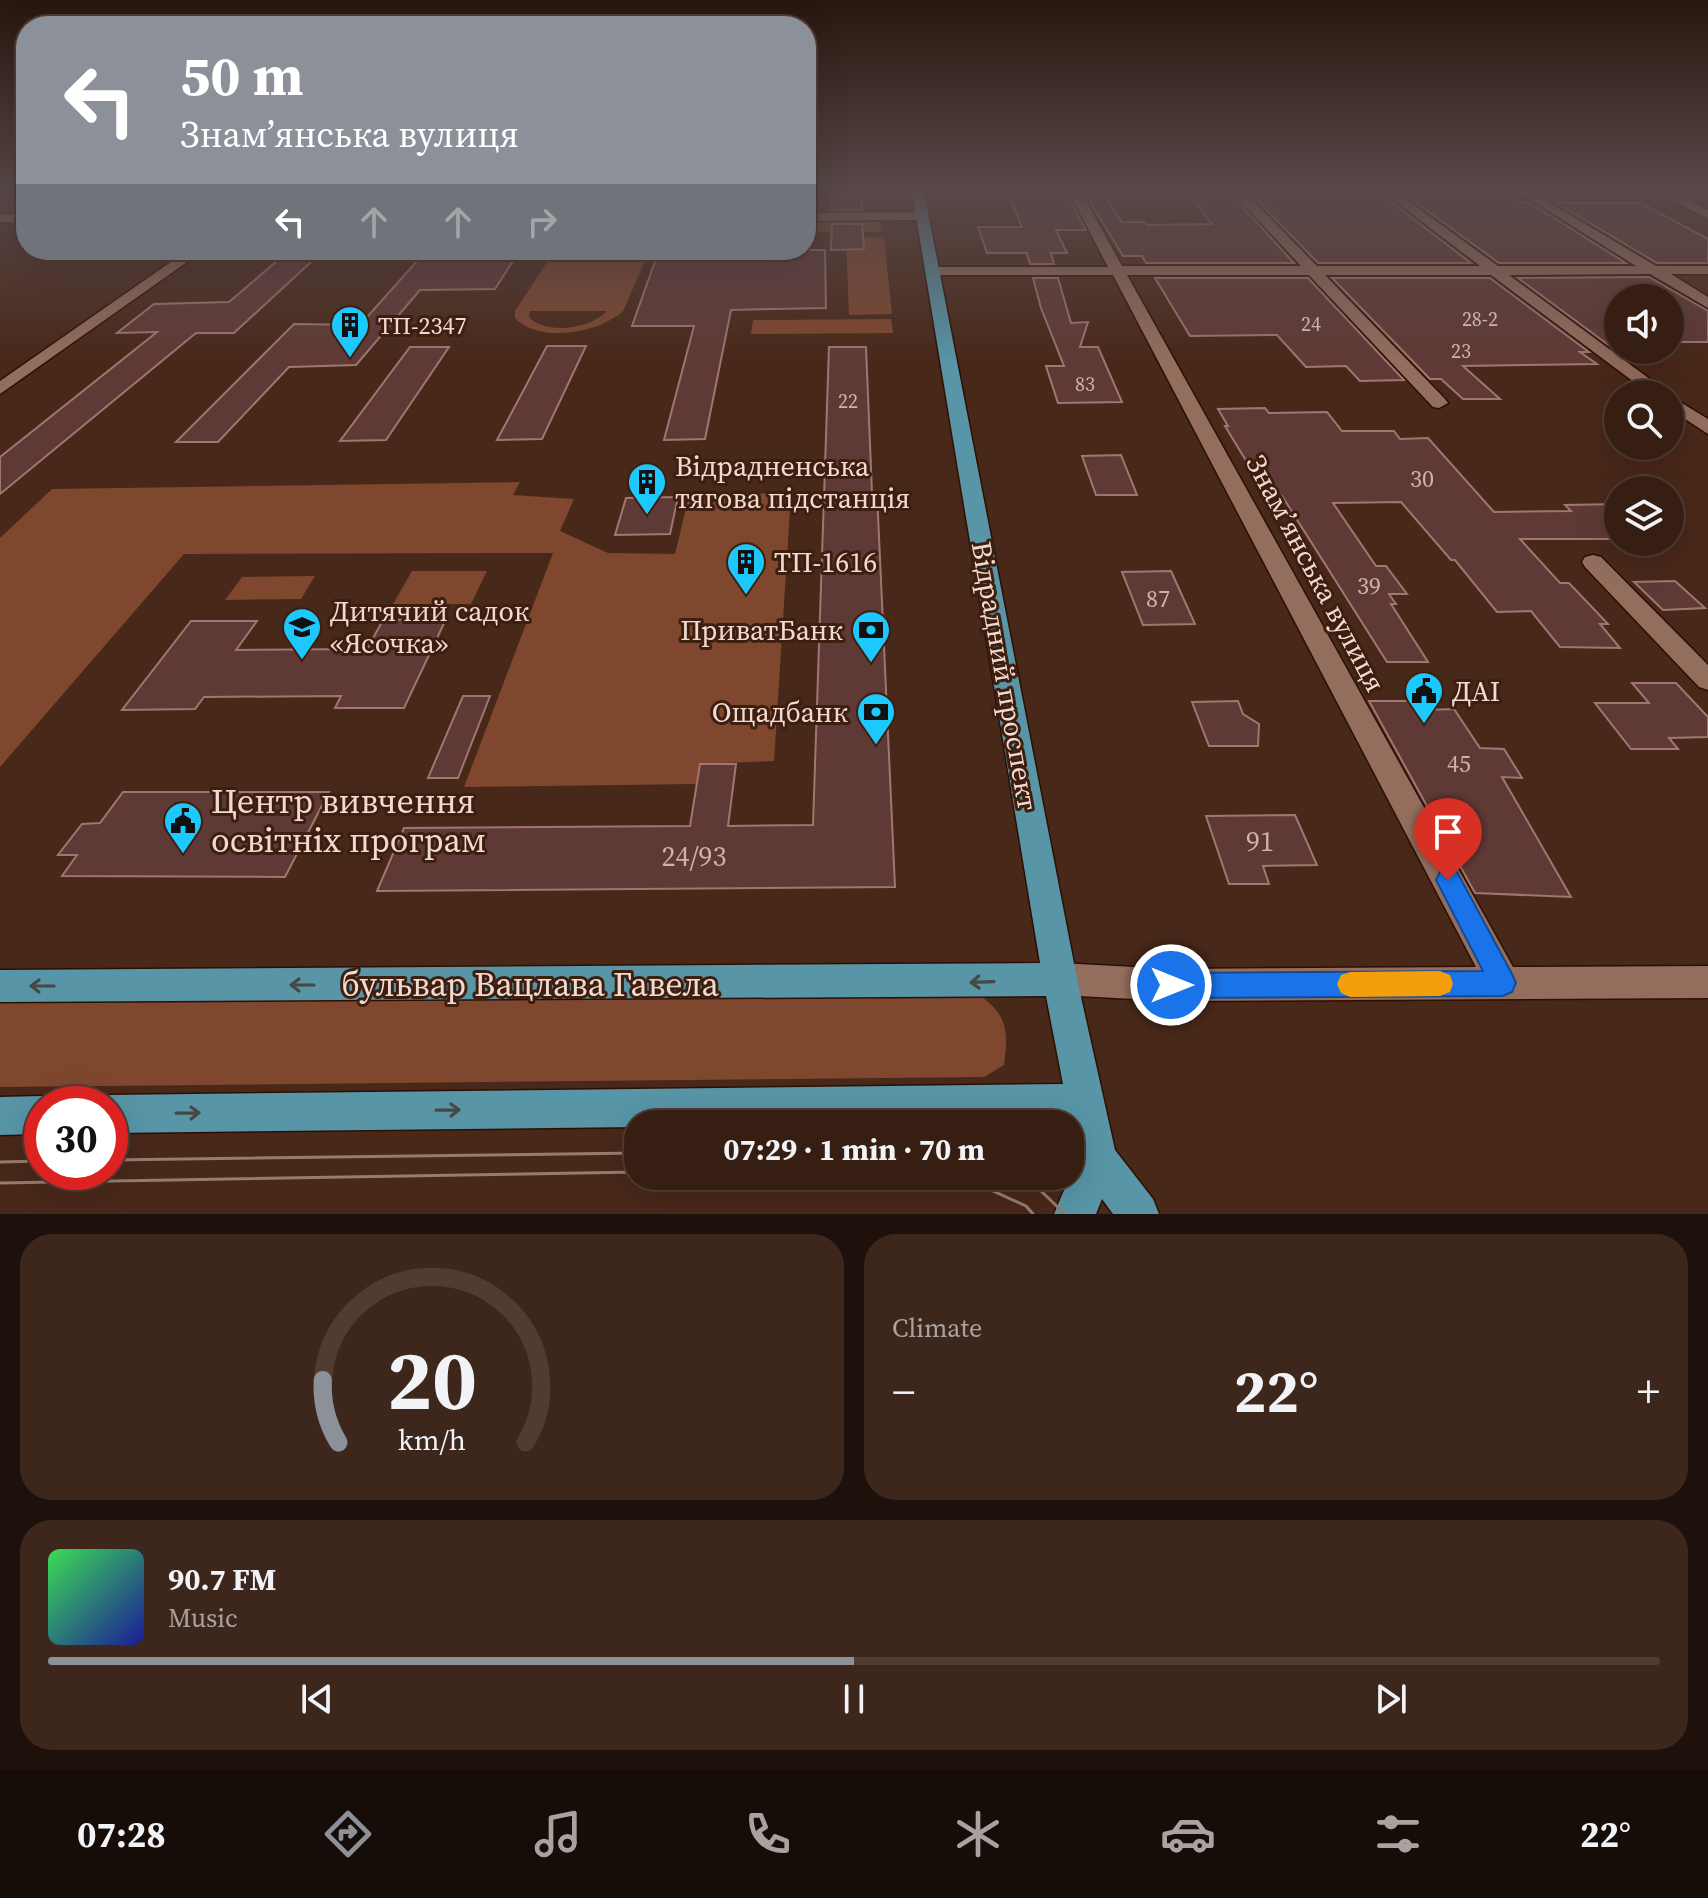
<!DOCTYPE html>
<meta charset="utf-8">
<style>
:root{--surface:#361e13;--page:#3d271c;--text:#f1f3f6;--muted:#aaa2a0;--line:#503c33;--accent:#8c9099}
body{margin:0;font-family:"Source Serif 4",serif;background:var(--page);color:var(--text);height:100vh;display:flex;flex-direction:column;font-size:30px;white-space:nowrap}
*{box-sizing:border-box;margin:0}
p{font-size:26px;color:var(--muted)}
.icon{flex:none;width:44px;height:44px;fill:none;stroke:currentColor;stroke-width:2;stroke-linecap:round;stroke-linejoin:round}
.map{position:relative;height:1214px;overflow:hidden}
.details{display:flex;flex-direction:column;gap:20px;padding:20px;background:#1e100a;flex:1}
.details>*{flex:none}
.guide{position:absolute;left:16px;top:16px;width:800px;height:244px;border-radius:32px;box-shadow:0 8px 32px #0002,0 0 0 2px var(--line);background:#8c9099;color:#fff;overflow:hidden}
.controls{position:absolute;left:1604px;top:284px;display:grid;gap:16px}
.controls a{display:grid;place-items:center;width:80px;height:80px;border-radius:50%;background:var(--surface);box-shadow:0 8px 32px #0002,0 0 0 2px var(--line);font-size:40px}
.speed{position:absolute;left:24px;top:1086px;display:flex;gap:16px;font-size:40px;font-weight:700;text-align:center}
.speed>*{display:grid;place-content:center;width:104px;height:104px;border-radius:50%;background:var(--surface);box-shadow:0 8px 32px #0002,0 0 0 2px var(--line);line-height:1}
.speed .limit{border:12px solid #d22;background:#fff;color:#111}
.pin{position:absolute;display:grid;place-items:center;width:68px;height:68px;color:#fff;margin:-82px -34px;border-radius:50% 50% 50% 0;rotate:-45deg;box-shadow:0 0 8px #0007}
.pin .icon{rotate:45deg}
.me{position:absolute;width:88px;margin:-44px;rotate:90deg;stroke-linejoin:round;filter:drop-shadow(0 0 6px #0008)}
.turn{display:flex;align-items:center;gap:28px;height:168px;padding:0 32px;font-size:36px}
.turn .icon{width:104px;height:104px;stroke-width:2.5}
.turn b{display:block;font-size:56px;line-height:68px}
.lanes{display:flex;align-items:center;height:76px;padding:0 32px;background:#0003;justify-content:center;gap:40px;direction:ltr}
.lanes .off{opacity:.35}
.big{font-size:60px;font-weight:700;line-height:1.1}
.details .widget{flex:1;display:flex;flex-direction:column;justify-content:center;gap:12px;min-width:0;padding:0 28px;border-radius:32px;background:var(--page)}
.details .dial{align-items:center;gap:0}
.dial svg{height:208px;overflow:visible;fill:none;stroke:var(--line);stroke-width:7;stroke-linecap:round;text-anchor:middle}
.dial text{fill:var(--text);stroke:none}
.song{display:flex;align-items:center;gap:24px}
.cover{width:96px;height:96px;border-radius:12px;background:linear-gradient(135deg,hsl(130 70% 55%),hsl(240 70% 35%))}
.played{height:8px;border-radius:4px;background:linear-gradient(90deg,var(--accent) 50%,var(--line) 50%)}
.keys{display:flex;justify-content:space-around;direction:ltr}
.heat{display:flex;justify-content:space-between;align-items:center;font-size:44px;direction:ltr}
.details .tiles{flex:1;display:grid;gap:20px;grid-template-columns:1fr 1fr}
.widget:last-child{grid-column:span 2}
.trip{position:absolute;left:624px;top:1110px;width:460px;height:80px;border-radius:32px;background:var(--surface);box-shadow:0 8px 32px #0002,0 0 0 2px var(--line);font-weight:700;line-height:80px;text-align:center}
.tabs{display:flex;height:128px;justify-content:space-around;align-items:center;background:#160c08;color:var(--muted)}
.tabs .icon{width:56px;height:56px}
.tabs .current{color:var(--accent)}
.tabs b{font-size:36px;color:var(--text)}
.map>svg:first-child{display:block}
</style>
<div class="map">
<svg width="1708" height="1214" viewBox="0 0 1708 1214">
<rect width="100%" height="100%" fill="#482819"/>
<path fill="#7e472e" fill-rule="evenodd" d="M 880,218 L 882,232 L 806,232 L 806,219 Z
M 846,237 L 884,237 L 892,314 L 849,315 Z
M 555,250 L 650,250 L 623,311 C 599,333 539,344 515,318 L 515,311 ZM 530,311 L 606,311 L 606,312 C 590,329 545,335 529,317 Z
M 891,319 L 893,333 L 751,334 L 753,320 Z
M 520,482 L 513,495 L 574,499 L 560,531 L 608,553 L 675,554 L 690,492 L 791,494 L 774,761 L 700,764 L 697,784 L 464,787 L 553,553 L 184,554 L 0,767 L 0,538 L 52,489 Z
M 412,571 L 487,571 L 471,604 L 393,604 Z
M 315,576 L 301,599 L 225,600 L 242,577 Z
M 978,994 C 1007,1014 1009,1031 1004,1065 L 984,1077 L 0,1087 L 0,1002 Z"/>
<path fill="#5f3935" stroke="#a17671" stroke-width="2" d="M 832,192 L 861,192 L 862,210 L 832,210 Z
M 1007,192 L 1066,192 L 1086,230 L 1056,230 L 1067,253 L 1051,253 L 1054,264 L 1030,264 L 1027,253 L 987,253 L 978,227 L 1022,227 Z
M 1084,192 L 1102,192 L 1122,222 L 1145,222 L 1147,225 L 1212,224 L 1191,197 L 1195,197 L 1191,192 L 1229,192 L 1294,263 L 1146,263 L 1142,256 L 1123,256 Z
M 1249,192 L 1381,194 L 1471,263 L 1318,263 Z
M 1489,192 L 1508,194 L 1523,203 L 1530,203 L 1626,263 L 1499,263 L 1404,194 Z
M 1556,203 L 1641,203 L 1708,239 L 1708,263 L 1657,263 Z
M 832,224 L 862,224 L 864,249 L 831,250 Z
M 290,250 L 324,250 L 234,333 L 196,333 L 0,494 L 0,457 L 157,332 L 117,333 L 154,304 L 229,302 Z
M 659,250 L 825,250 L 826,308 L 731,310 L 705,439 L 664,440 L 694,326 L 632,326 Z
M 426,251 L 435,258 L 515,258 L 495,289 L 420,290 L 356,365 L 289,367 L 218,442 L 176,442 L 294,324 L 360,325 Z
M 1649,277 L 1708,311 L 1708,342 L 1670,342 L 1670,298 L 1618,298 L 1618,352 L 1518,278 Z
M 1033,278 L 1058,278 L 1071,323 L 1088,322 L 1080,347 L 1098,347 L 1122,402 L 1058,403 L 1046,366 L 1064,366 L 1041,308 Z
M 1155,278 L 1308,278 L 1404,380 L 1360,381 L 1346,366 L 1306,367 L 1277,335 L 1190,336 Z
M 1332,278 L 1490,278 L 1589,352 L 1580,352 L 1597,364 L 1463,366 L 1500,399 L 1463,399 L 1441,379 L 1430,379 Z
M 547,346 L 586,346 L 542,439 L 497,440 Z
M 410,347 L 449,347 L 386,440 L 340,441 Z
M 829,347 L 866,347 L 872,493 L 877,493 L 895,887 L 377,891 L 404,828 L 690,826 L 700,764 L 736,764 L 728,826 L 813,825 Z
M 1265,408 L 1269,413 L 1327,412 L 1342,431 L 1394,431 L 1400,439 L 1428,438 L 1494,512 L 1571,511 L 1565,505 L 1618,504 L 1618,539 L 1520,539 L 1560,583 L 1569,583 L 1608,624 L 1600,624 L 1620,648 L 1560,647 L 1531,611 L 1497,612 L 1455,560 L 1451,560 L 1401,502 L 1333,503 L 1376,566 L 1386,566 L 1407,594 L 1389,594 L 1396,604 L 1391,604 L 1428,662 L 1387,662 L 1282,496 L 1268,497 L 1225,426 L 1228,426 L 1218,409 Z
M 1121,455 L 1137,495 L 1096,495 L 1082,456 Z
M 678,497 L 670,534 L 615,535 L 626,498 Z
M 1171,571 L 1195,624 L 1143,625 L 1122,572 Z
M 1675,581 L 1705,608 L 1663,610 L 1634,582 Z
M 446,619 L 404,708 L 335,708 L 341,696 L 204,697 L 195,709 L 122,710 L 191,621 L 257,621 L 236,650 L 367,649 L 383,620 Z
M 1632,683 L 1676,683 L 1708,717 L 1708,737 L 1669,738 L 1678,749 L 1631,749 L 1595,703 L 1649,703 Z
M 463,696 L 490,696 L 458,778 L 428,778 Z
M 1238,701 L 1243,714 L 1259,724 L 1258,746 L 1209,746 L 1192,702 Z
M 1369,701 L 1420,701 L 1425,710 L 1454,709 L 1480,748 L 1504,749 L 1522,778 L 1502,777 L 1571,897 L 1475,893 Z
M 123,792 L 329,792 L 285,877 L 62,876 L 77,855 L 58,855 L 82,824 L 100,823 Z
M 1295,815 L 1317,865 L 1263,866 L 1269,884 L 1229,884 L 1206,816 Z"/>
<g fill="none" stroke-linecap="round" stroke-linejoin="round">
<g stroke="#2d0f02" stroke-width="3">
<path id="minor" d="M 1069,192 L 1081,192 L 1122,266 L 1301,266 L 1232,192 L 1245,192 L 1317,266 L 1480,266 L 1383,192 L 1396,192 L 1498,266 L 1636,266 L 1518,192 L 1532,192 L 1656,266 L 1708,266 L 1708,274 L 1671,274 L 1708,297 L 1708,308 L 1650,274 L 1509,275 L 1670,394 L 1650,394 L 1491,275 L 1325,275 L 1445,399 L 1448,403 L 1439,408 L 1433,407 L 1309,275 L 1127,275 L 1513,967 L 1708,966 L 1708,998 L 1171,1001 L 1060,995 L 1048,990 L 1043,979 L 1048,968 L 1060,963 L 1171,969 L 1476,967 L 1113,275 L 932,275 L 925,271 L 932,267 L 1108,267 Z
M 1657,192 L 1672,192 L 1708,210 L 1708,219 Z
M 806,213 L 922,212 L 928,216 L 922,220 L 806,221 Z
M 0,214 L 26,215 L 26,223 L 0,222 Z
M 188,250 L 204,250 L 0,394 L 0,381 Z
M 1670,396 L 1708,419 L 1708,434 L 1670,409 Z
M 1593,555 L 1601,557 L 1708,665 L 1708,690 L 1699,687 L 1585,567 L 1582,562 L 1585,557 Z"/>
</g>
<g stroke="#2d0f02" stroke-width="3">
<path id="major" d="M 912,192 L 924,192 L 1077,979 L 1115,1150 L 1153,1199 L 1159,1214 L 1113,1214 L 1102,1199 L 1096,1214 L 1054,1214 L 1077,1159 L 1070,1122 L 638,1124 L 638,1127 L 110,1133 L 110,1104 L 95,1104 L 110,1095 L 1063,1084 L 1046,996 L 0,1002 L 0,970 L 1040,963 Z
M 42,1096 L 57,1104 L 42,1104 L 42,1134 L 0,1135 L 0,1097 Z"/>
</g>
<use href="#minor" fill="#946e5d" fill-rule="evenodd"/>
<use href="#major" fill="#5795a7" fill-rule="evenodd"/>
<path stroke="#987c70" stroke-width="3" d="M 110,1160 L 638,1153
M 0,1162 L 42,1161
M 960,1176 L 1026,1206 L 1033,1214
M 1013,1176 L 1040,1190 L 1065,1214
M 0,1183 L 638,1172"/>
</g>
<defs><path id="oneway-shaft" d="M-6 0H5M1.5-3L5.5 0L1.5 3" fill="none" stroke-width="1.6" stroke-linecap="round" stroke-linejoin="round" transform="scale(2)"/></defs>
<g stroke="#464844">
<use href="#oneway-shaft" transform="translate(982 982) rotate(178)"/>
<use href="#oneway-shaft" transform="translate(302 985) rotate(180)"/>
<use href="#oneway-shaft" transform="translate(42 986) rotate(180)"/>
<use href="#oneway-shaft" transform="translate(448 1110) rotate(-1)"/>
<use href="#oneway-shaft" transform="translate(188 1113) rotate(-1)"/>
</g>
<linearGradient id="sky" x2="0" y2="1"><stop stop-color="#28160e"/><stop offset="0.53" stop-color="#584849"/><stop offset="1" stop-color="#584849" stop-opacity="0"/></linearGradient>
<rect width="1708" height="362" fill="url(#sky)"/>
<path fill="#1a73e8" stroke="#114b97" stroke-width="2" d="M 1448,869 L 1457,872 L 1512,974 L 1516,983 L 1512,992 L 1503,996 L 1171,998 L 1161,994 L 1158,985 L 1161,976 L 1171,973 L 1483,971 L 1436,880 L 1440,872 Z"/>
<path fill="#f59e0b" d="M 1440,971 L 1450,975 L 1453,984 L 1450,992 L 1440,996 L 1350,997 L 1341,993 L 1337,984 L 1341,975 L 1350,972 Z"/>
<defs>
<g id="building-pin" transform="scale(2)"><path d="M0 17L-7.5 6A9.5 9.5 0 1 1 7.5 6Z" fill="#1dc9fc" stroke="#3d1e0f"/><path d="M-4-6H4V6H1V3H-1V6H-4ZM-2.5-4.3h1.7v1.8h-1.7ZM.8-4.3h1.7v1.8H.8ZM-2.5-1h1.7V.8h-1.7ZM.8-1h1.7V.8H.8Z" fill="#111"/></g>
<g id="school-pin" transform="scale(2)"><path d="M0 17L-7.5 6A9.5 9.5 0 1 1 7.5 6Z" fill="#1dc9fc" stroke="#3d1e0f"/><path d="M0-5L7-2L0 1L-7-2ZM-4 1L0 2.5L4 1V4Q0 6-4 4Z" fill="#111"/></g>
<g id="bank-pin" transform="scale(2)"><path d="M0 17L-7.5 6A9.5 9.5 0 1 1 7.5 6Z" fill="#1dc9fc" stroke="#3d1e0f"/><path d="M-6-4H6V4H-6ZM0-2.3a2.3 2.3 0 1 0 0 4.6a2.3 2.3 0 1 0 0-4.6Z" fill="#111"/></g>
<g id="civic-pin" transform="scale(2)"><path d="M0 17L-7.5 6A9.5 9.5 0 1 1 7.5 6Z" fill="#1dc9fc" stroke="#3d1e0f"/><path d="M-.6-6.5H3V-4.5H.6V-3L4-1V1h2V6H-6V1h2V-1L-.6-3ZM-1.2 2.5V6h2.4V2.5Z" fill="#111"/></g>
</defs>
<g fill-rule="evenodd">
<use href="#building-pin" x="350" y="325"/>
<use href="#building-pin" x="647" y="482"/>
<use href="#building-pin" x="746" y="562"/>
<use href="#school-pin" x="302" y="627"/>
<use href="#bank-pin" x="871" y="630"/>
<use href="#civic-pin" x="1424" y="691"/>
<use href="#bank-pin" x="876" y="712"/>
<use href="#civic-pin" x="183" y="821"/>
</g>
<g text-anchor="middle" dominant-baseline="central" stroke-width="6" stroke-linejoin="round" paint-order="stroke">
<g font-size="20" fill="#ccb2aa">
<text x="1480" y="319">28-2</text>
<text x="1311" y="324">24</text>
<text x="1461" y="351">23</text>
<text x="1085" y="384">83</text>
<text x="848" y="401">22</text>
</g>
<g font-size="24" fill="#f1dbd1" stroke="#3d1e0f" text-anchor="start">
<text x="378" y="325">ТП-2347</text>
</g>
<g font-size="24" fill="#ccb2aa">
<text x="1422" y="478">30</text>
<text x="1369" y="585">39</text>
<text x="1158" y="598">87</text>
<text x="1459" y="763">45</text>
</g>
<g font-size="28" fill="#f1dbd1" stroke="#3d1e0f" text-anchor="start">
<text x="675" y="466">Відрадненська<tspan x="675" dy="32">тягова підстанція</tspan></text>
<text x="774" y="562">ТП-1616</text>
<text x="330" y="611">Дитячий садок<tspan x="330" dy="32">«Ясочка»</tspan></text>
<text x="843" y="630" text-anchor="end">ПриватБанк</text>
<text x="1452" y="691">ДАІ</text>
<text x="848" y="712" text-anchor="end">Ощадбанк</text>
</g>
<g font-size="28" fill="#f1dbd1" stroke="#3d1e0f">
<text transform="translate(1316 573) rotate(62)">Знамʼянська вулиця</text>
<text transform="translate(1005 676) rotate(80)">Відрадний проспект</text>
</g>
<g font-size="28" fill="#ccb2aa">
<text x="1260" y="841">91</text>
<text x="694" y="856">24/93</text>
</g>
<g font-size="34" fill="#f1dbd1" stroke="#3d1e0f" text-anchor="start">
<text x="211" y="801">Центр вивчення<tspan x="211" dy="39">освітніх програм</tspan></text>
</g>
<g font-size="34" fill="#f1dbd1" stroke="#3d1e0f">
<text x="530" y="984">бульвар Вацлава Гавела</text>
</g>
</g>
</svg>
<div class="controls">
<a><svg class="icon" aria-label="sound" viewBox="0 0 24 24"><path d="M4 9h4l5-4v14l-5-4H4zM17 9q2 3 0 6"/></svg></a>
<a><svg class="icon" aria-label="search" viewBox="0 0 24 24"><circle cx="10" cy="10" r="6"/><path d="M15 15l6 6"/></svg></a>
<a><svg class="icon" aria-label="layers" viewBox="0 0 24 24"><path d="M12 4l9 5-9 5-9-5zM3 14l9 5 9-5"/></svg></a>
</div>
<div class="speed"><div class="limit">30</div></div>
<div class="pin" style="left:1448px;top:880px;background:#d93025"><svg class="icon" aria-label="arrive" viewBox="0 0 24 24"><path d="M6 21V4h12l-3 4 3 4H6"/></svg></div>
<svg class="me" style="left:1171px;top:985px" viewBox="-20 -20 40 40"><circle r="17" fill="#1a73e8" stroke="#fff" stroke-width="3"/><path d="M0-11L8 9 0 5-8 9z" fill="#fff"/></svg>
<div class="trip">07:29 · 1 min · 70 m</div>
<div class="guide">
<div class="turn"><svg class="icon" aria-label="left" viewBox="0 0 24 24"><path d="M17 20v-9H6M10 6l-5 5 5 5"/></svg><div><b>50 m</b>Знамʼянська вулиця</div></div>
<div class="lanes"><svg class="icon" aria-label="left" viewBox="0 0 24 24"><path d="M17 20v-9H6M10 6l-5 5 5 5"/></svg><svg class="icon off" aria-label="ahead" viewBox="0 0 24 24"><path d="M12 20V5M6 11l6-6 6 6"/></svg><svg class="icon off" aria-label="ahead" viewBox="0 0 24 24"><path d="M12 20V5M6 11l6-6 6 6"/></svg><svg class="icon off" aria-label="right" viewBox="0 0 24 24"><path d="M7 20v-9h11M14 6l5 5-5 5"/></svg></div>
</div>
</div>
<section class="details">
<div class="tiles">
<div class="widget dial"><svg viewBox="0 0 100 80">
<path d="M14 69A42 42 0 1 1 86 69"/>
<path d="M14 69A42 42 0 0 1 8 45" stroke="#8c9099"/>
<text x="50" y="56" font-size="32" font-weight="700">20</text>
<text x="50" y="72" font-size="11">km/h</text>
</svg></div>
<div class="widget"><p>Climate</p>
<div class="heat"><a>−</a><b class="big">22°</b><a>+</a></div>
</div>
<div class="widget">
<div class="song"><i class="cover"></i><div><b>90.7 FM</b><p>Music</p></div></div>
<div class="played"></div>
<div class="keys"><svg class="icon" aria-label="previous" viewBox="0 0 24 24"><path d="M18 5L8 12l10 7zM5 5v14"/></svg><svg class="icon" aria-label="pause" viewBox="0 0 24 24"><path d="M8 5v14M16 5v14"/></svg><svg class="icon" aria-label="next" viewBox="0 0 24 24"><path d="M6 5l10 7-10 7zM19 5v14"/></svg></div>
</div>
</div>
</section>
<nav class="tabs">
<b>07:28</b>
<svg class="icon current" aria-label="directions" viewBox="0 0 24 24"><path d="M12 3l9 9-9 9-9-9zM9 14v-3h6M13 9l2 2-2 2"/></svg>
<svg class="icon" aria-label="music" viewBox="0 0 24 24"><path d="M9 18V5l10-2v13"/><circle cx="6" cy="18" r="3"/><circle cx="16" cy="16" r="3"/></svg>
<svg class="icon" aria-label="phone" viewBox="0 0 24 24"><path d="M5 4h4l2 5-3 2q2 4 5 5l2-3 5 2v4C11 20 4 13 5 4z"/></svg>
<svg class="icon" aria-label="climate" viewBox="0 0 24 24"><path d="M12 3v18M4 7l16 10M4 17L20 7"/></svg>
<svg class="icon" aria-label="car" viewBox="0 0 24 24"><path d="M5 17H2v-5l4-1 3-4h7l3 4 3 1v5h-3M9 17h6M6 11h13"/><circle cx="7" cy="17" r="2"/><circle cx="17" cy="17" r="2"/></svg>
<svg class="icon" aria-label="filters" viewBox="0 0 24 24"><path d="M4 7h16M4 17h16"/><circle cx="9" cy="7" r="2"/><circle cx="15" cy="17" r="2"/></svg>
<b>22°</b>
</nav>
